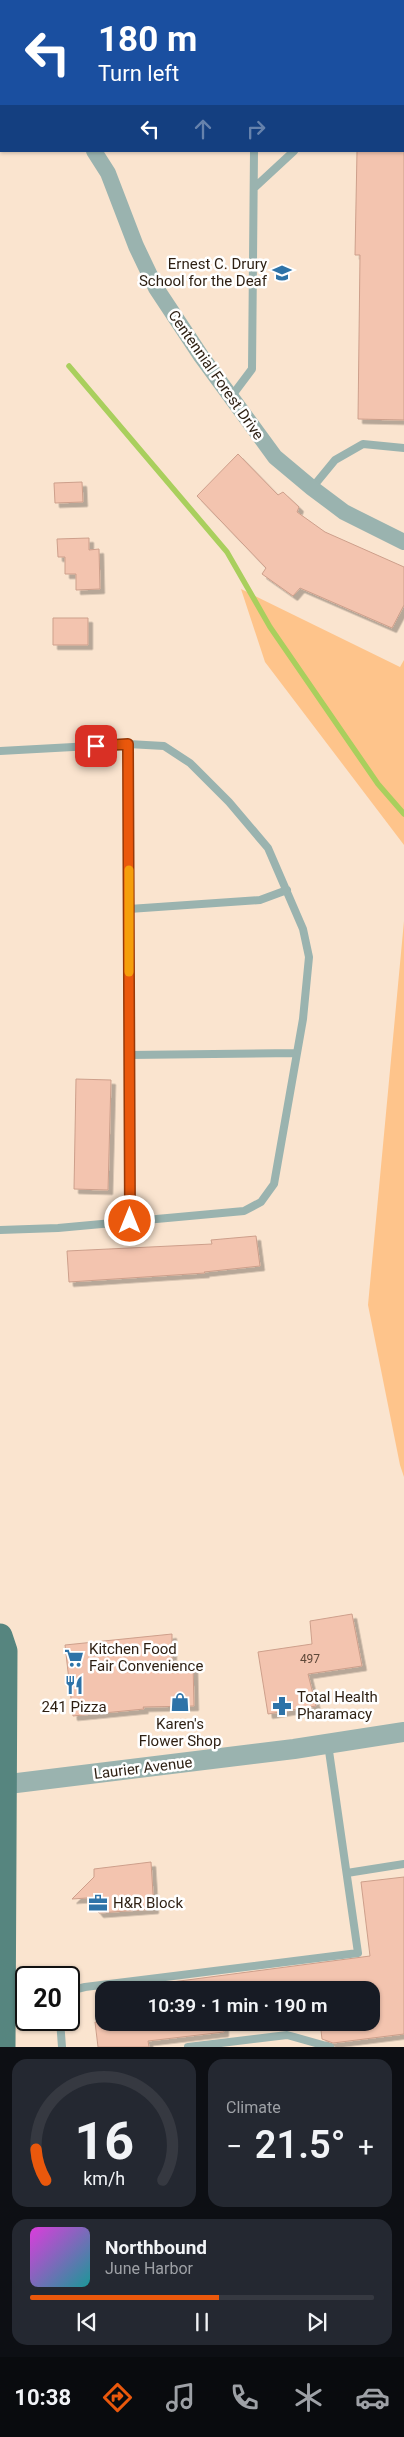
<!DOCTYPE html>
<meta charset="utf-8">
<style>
:root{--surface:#171b24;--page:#242831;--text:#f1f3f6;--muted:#9ea1a6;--line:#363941;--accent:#ea580c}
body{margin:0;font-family:Roboto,sans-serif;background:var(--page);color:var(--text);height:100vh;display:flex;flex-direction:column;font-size:19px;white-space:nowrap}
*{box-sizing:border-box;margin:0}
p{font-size:16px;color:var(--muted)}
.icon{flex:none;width:28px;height:28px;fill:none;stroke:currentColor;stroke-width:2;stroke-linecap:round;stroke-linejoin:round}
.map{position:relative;height:2047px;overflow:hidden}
.drawer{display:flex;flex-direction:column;gap:12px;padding:12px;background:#0d0f14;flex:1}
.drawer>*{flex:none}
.banner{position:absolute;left:0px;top:0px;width:405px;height:152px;box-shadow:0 1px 4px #0004;background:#1a4fa0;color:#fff;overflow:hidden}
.speed{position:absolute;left:15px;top:1966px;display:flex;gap:10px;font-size:25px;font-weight:700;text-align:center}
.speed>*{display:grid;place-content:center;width:65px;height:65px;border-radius:50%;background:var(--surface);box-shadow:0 1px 4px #0004;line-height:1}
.speed .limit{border:2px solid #111;border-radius:8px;background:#fff;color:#111}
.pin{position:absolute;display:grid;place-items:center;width:42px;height:42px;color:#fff;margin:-21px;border-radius:10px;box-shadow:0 2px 8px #0006}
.me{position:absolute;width:55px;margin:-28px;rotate:0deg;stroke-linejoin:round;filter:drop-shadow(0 0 4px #0008)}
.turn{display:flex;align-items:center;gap:18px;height:105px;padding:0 15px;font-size:22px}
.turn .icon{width:65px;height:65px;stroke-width:2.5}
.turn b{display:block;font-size:35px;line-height:42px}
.lanes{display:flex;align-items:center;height:48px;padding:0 15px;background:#0003;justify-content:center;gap:25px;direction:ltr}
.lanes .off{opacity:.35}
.big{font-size:38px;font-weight:600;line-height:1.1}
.drawer .widget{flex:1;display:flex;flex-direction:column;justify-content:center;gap:8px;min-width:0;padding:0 18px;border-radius:15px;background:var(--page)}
.drawer .dial{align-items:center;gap:0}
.dial svg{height:130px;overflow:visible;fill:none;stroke:var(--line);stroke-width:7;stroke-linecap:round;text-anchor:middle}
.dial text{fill:var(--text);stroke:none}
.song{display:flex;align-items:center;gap:15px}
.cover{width:60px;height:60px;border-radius:8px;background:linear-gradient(135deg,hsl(300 70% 55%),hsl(180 70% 35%))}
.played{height:5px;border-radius:2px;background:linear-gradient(90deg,var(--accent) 55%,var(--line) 55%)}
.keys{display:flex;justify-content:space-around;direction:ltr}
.heat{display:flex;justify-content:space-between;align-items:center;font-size:28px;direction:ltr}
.drawer .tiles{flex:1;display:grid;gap:12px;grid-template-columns:1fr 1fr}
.widget:last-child{grid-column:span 2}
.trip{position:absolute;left:95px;top:1981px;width:285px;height:50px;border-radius:15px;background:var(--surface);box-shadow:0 1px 4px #0004;font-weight:600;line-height:50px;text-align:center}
.dock{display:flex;height:80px;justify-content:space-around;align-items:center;background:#090b0e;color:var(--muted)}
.dock .icon{width:35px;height:35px}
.dock .selected{color:var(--accent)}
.dock b{font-size:22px;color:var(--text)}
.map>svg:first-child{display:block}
</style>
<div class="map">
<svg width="404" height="2047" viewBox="0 0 404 2047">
<defs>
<filter id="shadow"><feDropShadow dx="4.5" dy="4.5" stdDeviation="0" flood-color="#0004"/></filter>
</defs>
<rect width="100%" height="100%" fill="#fae4cf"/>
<path fill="#fec48b" d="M 241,589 L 400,667 L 404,660 L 404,845 L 265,662 Z
M 404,921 L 404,1477 L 400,1465 L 368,1305 Z"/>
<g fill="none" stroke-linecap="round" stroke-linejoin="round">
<path stroke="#a9cf5d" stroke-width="5.5" d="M 69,366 L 227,552 L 270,627 L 378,784 L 404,814"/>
</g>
<path fill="#f3c4af" stroke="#cd9f8b" filter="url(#shadow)" d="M 357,151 L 404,151 L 404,420 L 358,419 L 360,255 L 355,255 Z
M 238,454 L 278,495 L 283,492 L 299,507 L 297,512 L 325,532 L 404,567 L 404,605 L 392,628 L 300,588 L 293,596 L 262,574 L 266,568 L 197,496 Z
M 82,482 L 83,502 L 55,503 L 54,483 Z
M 89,538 L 89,550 L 99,549 L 100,589 L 76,590 L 76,574 L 65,574 L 65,557 L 58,557 L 57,539 Z
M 53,618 L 88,618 L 88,645 L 53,645 Z
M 76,1079 L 111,1080 L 108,1190 L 74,1189 Z
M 256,1236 L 260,1266 L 204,1272 L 205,1273 L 69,1282 L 67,1251 L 212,1244 L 211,1240 Z
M 352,1614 L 362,1666 L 308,1674 L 316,1706 L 268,1714 L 258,1652 L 312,1644 L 310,1621 Z
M 172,1634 L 172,1665 L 193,1664 L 194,1706 L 143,1707 L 144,1709 L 73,1716 L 65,1645 Z
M 151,1862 L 154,1909 L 99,1913 L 87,1898 L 72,1899 L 94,1877 L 94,1869 Z
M 404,1877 L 404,2034 L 333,2043 L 322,2039 L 320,2022 L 371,2022 L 371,1990 L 172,1990 L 172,1982 L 370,1956 L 361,1882 Z
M 95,2022 L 224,2022 L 224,2032 L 148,2041 L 149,2047 L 98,2047 Z"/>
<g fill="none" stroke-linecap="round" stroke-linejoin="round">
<path stroke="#9ab3af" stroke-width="8" d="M 318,0 L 318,1
M 255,1 L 255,0
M 254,188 L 294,151
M 231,397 L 252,369 L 254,151
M 312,488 L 335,460 L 363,444 L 404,448
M 128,744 L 130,1221
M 0,751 L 128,744 L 164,746 L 190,763 L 229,802 L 268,848 L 303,929 L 309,957 L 303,1019 L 274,1184 L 261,1202 L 244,1211 L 58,1228 L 0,1230
M 129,909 L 260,900 L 287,890
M 129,1055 L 297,1053
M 347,1873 L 404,1864
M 69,1991 L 85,1987 L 358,1953 L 328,1744
M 6,1993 L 26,1993
M 60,2020 L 62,2047
M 188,2047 L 287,2035 L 330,2047"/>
<path stroke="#9ab3af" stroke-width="16" d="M 0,134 L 1,134
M 94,151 L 108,173 L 136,246 L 156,288 L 201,356 L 275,457 L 312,488 L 344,512 L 404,542"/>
<path stroke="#9ab3af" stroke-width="20" d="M 0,1785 L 294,1749 L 404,1732"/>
<path stroke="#56857f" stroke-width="25" d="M 0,43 L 1,12
M 0,1636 L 5,1651 L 3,2047"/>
</g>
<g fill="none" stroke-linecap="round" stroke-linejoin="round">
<g stroke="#983908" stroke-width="12">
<path id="route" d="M 96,746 L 128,744 L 130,1221"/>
</g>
<use href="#route" stroke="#ea580c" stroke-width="9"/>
<path stroke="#f59e0b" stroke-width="9" d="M 129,870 L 129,972"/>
</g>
<defs>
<g id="school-bare" transform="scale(1.5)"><path d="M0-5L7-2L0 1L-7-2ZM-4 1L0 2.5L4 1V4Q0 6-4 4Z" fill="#2e73a8" stroke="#fff" stroke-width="2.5" paint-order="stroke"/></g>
<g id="supermarket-bare" transform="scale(1.5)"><path d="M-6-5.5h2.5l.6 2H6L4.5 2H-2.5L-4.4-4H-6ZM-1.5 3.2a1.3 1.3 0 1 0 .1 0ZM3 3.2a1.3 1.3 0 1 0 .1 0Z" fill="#2e73a8" stroke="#fff" stroke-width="2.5" paint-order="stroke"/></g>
<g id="restaurant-bare" transform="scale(1.5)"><path d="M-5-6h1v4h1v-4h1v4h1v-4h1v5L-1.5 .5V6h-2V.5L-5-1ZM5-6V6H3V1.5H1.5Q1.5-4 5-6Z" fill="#2e73a8" stroke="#fff" stroke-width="2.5" paint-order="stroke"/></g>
<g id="shop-bare" transform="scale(1.5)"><path d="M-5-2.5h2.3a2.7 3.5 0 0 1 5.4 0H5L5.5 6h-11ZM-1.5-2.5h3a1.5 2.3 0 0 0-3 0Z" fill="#2e73a8" stroke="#fff" stroke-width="2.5" paint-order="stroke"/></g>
<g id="pharmacy-bare" transform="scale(1.5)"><path d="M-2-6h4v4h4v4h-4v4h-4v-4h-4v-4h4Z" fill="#2e73a8" stroke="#fff" stroke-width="2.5" paint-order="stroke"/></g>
<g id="office-bare" transform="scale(1.5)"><path d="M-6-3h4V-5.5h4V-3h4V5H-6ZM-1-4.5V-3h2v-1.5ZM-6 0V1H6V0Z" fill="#2e73a8" stroke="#fff" stroke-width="2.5" paint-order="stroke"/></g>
</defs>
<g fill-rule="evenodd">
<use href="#school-bare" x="282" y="273"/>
<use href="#supermarket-bare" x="74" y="1658"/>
<use href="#restaurant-bare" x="74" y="1685"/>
<use href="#shop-bare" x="180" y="1702"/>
<use href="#pharmacy-bare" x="282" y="1706"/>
<use href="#office-bare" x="98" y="1903"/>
</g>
<g text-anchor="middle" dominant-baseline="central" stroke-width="5" stroke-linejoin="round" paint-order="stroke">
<g font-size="12" fill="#5e4839">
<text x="310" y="1659">497</text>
</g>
<g font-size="15" fill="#2d1f12" stroke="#fff" text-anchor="start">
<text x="267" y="264" text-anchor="end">Ernest C. Drury<tspan x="267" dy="17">School for the Deaf</tspan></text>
<text x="89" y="1649">Kitchen Food<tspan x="89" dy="17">Fair Convenience</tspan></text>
<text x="297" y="1697">Total Health<tspan x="297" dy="17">Pharamacy</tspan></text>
<text x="74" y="1707" text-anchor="middle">241 Pizza</text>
<text x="180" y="1724" text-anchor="middle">Karen's<tspan x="180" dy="17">Flower Shop</tspan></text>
<text x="113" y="1903">H&amp;R Block</text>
</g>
<g font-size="15" fill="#2d1f12" stroke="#fff">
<text transform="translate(216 375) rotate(55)">Centennial Forest Drive</text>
<text transform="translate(143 1768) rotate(-7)">Laurier Avenue</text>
</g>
</g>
</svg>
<div class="speed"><div class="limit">20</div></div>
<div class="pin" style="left:96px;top:746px;background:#d93025"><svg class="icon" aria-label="arrive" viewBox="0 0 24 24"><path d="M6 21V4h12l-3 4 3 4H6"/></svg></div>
<svg class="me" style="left:130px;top:1221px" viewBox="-20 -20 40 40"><circle r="17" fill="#ea580c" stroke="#fff" stroke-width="3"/><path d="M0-11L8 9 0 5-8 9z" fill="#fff"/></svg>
<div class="trip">10:39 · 1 min · 190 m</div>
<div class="banner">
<div class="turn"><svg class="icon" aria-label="left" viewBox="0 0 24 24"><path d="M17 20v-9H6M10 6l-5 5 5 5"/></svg><div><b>180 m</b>Turn left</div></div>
<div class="lanes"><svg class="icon" aria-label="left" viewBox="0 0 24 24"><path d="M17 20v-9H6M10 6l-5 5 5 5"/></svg><svg class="icon off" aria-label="ahead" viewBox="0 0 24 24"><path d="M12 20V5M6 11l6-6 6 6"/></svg><svg class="icon off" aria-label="right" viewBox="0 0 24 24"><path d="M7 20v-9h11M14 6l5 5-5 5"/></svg></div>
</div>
</div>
<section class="drawer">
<div class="tiles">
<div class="widget dial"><svg viewBox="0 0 100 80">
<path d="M14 69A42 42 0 1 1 86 69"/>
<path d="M14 69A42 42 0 0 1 8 50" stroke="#ea580c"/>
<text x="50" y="56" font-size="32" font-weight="700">16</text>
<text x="50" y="72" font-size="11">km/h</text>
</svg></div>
<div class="widget"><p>Climate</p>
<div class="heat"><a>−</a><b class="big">21.5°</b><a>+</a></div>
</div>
<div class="widget">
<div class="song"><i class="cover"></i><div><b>Northbound</b><p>June Harbor</p></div></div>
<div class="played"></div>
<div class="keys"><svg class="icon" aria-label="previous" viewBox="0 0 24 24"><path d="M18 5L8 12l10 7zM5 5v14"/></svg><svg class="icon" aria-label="pause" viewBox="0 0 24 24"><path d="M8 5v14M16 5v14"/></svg><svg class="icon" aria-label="next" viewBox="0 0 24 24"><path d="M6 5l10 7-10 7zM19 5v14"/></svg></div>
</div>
</div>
</section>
<nav class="dock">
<b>10:38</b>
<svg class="icon selected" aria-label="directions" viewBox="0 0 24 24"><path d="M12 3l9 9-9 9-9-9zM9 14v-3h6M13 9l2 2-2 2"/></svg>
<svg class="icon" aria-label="music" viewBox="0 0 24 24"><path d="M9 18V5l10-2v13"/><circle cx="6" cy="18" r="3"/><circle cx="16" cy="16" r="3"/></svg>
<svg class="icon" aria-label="phone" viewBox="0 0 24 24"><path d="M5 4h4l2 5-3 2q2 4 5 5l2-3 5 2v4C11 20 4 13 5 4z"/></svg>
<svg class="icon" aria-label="climate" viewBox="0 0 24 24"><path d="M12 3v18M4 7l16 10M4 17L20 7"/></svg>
<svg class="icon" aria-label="car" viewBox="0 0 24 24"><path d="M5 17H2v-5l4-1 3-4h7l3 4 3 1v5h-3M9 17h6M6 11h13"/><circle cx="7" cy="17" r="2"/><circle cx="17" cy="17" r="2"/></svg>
</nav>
